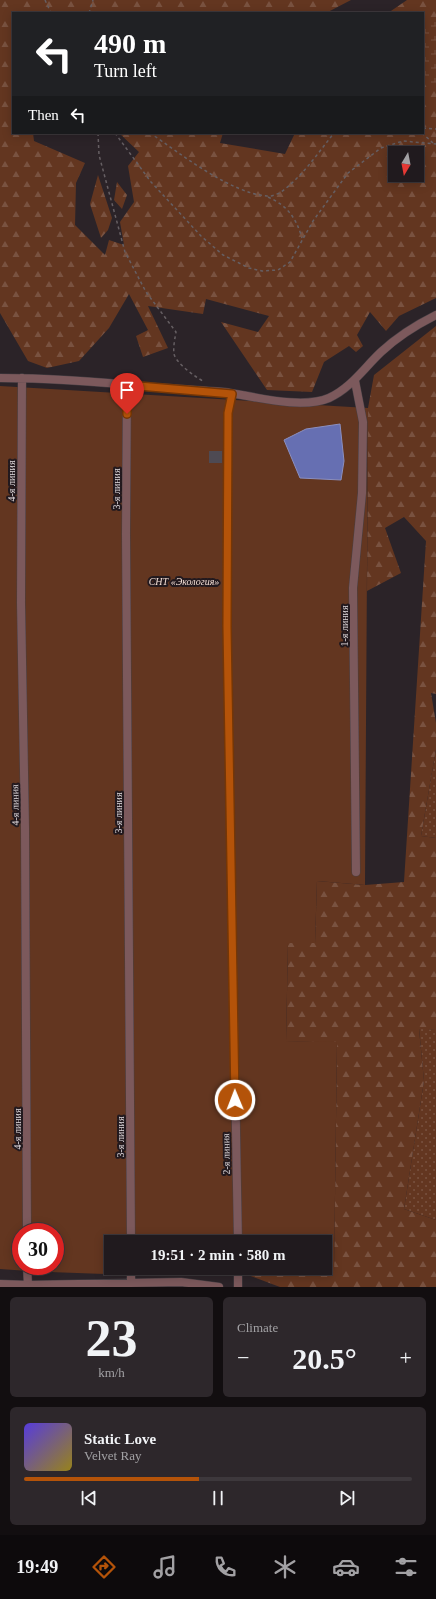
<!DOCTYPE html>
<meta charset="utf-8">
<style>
:root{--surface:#201a1e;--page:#2d272b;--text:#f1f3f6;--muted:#a2a1a4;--line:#3d383c;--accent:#b45309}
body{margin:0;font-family:Georgia,serif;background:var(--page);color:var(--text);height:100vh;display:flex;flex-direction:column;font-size:15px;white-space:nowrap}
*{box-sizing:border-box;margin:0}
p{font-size:13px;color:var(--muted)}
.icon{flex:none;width:22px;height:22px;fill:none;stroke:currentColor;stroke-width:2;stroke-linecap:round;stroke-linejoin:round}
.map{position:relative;height:1287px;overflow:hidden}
.sheet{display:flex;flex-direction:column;gap:10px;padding:10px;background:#120e10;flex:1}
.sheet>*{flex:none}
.banner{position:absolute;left:12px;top:12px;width:412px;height:122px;border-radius:0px;box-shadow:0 2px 10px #0003,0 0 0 1px var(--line);background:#202124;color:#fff;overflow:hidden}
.needle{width:26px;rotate:190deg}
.tools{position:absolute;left:388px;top:146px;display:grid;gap:8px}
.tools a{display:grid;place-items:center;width:36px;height:36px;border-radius:0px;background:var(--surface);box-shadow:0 2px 10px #0003,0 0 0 1px var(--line);font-size:20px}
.speed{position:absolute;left:12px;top:1223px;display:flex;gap:8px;font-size:20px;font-weight:700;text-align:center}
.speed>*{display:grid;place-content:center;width:52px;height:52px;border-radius:50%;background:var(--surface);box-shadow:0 2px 10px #0003,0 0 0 1px var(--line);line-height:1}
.speed .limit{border:6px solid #d22;background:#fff;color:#111}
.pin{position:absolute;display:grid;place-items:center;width:34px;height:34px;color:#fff;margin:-41px -17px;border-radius:50% 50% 50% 0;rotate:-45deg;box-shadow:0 0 4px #0007}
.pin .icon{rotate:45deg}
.me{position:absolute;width:44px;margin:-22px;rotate:359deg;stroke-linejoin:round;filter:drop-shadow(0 0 3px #0008)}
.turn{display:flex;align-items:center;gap:14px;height:84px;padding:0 16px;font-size:18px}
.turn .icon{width:52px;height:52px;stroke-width:2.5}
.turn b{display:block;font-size:28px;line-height:34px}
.then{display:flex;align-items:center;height:38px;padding:0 16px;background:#0003;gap:8px;font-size:15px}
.big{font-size:30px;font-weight:700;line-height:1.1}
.sheet .card{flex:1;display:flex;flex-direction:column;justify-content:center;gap:6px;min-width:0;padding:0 14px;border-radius:6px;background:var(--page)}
.sheet .dial{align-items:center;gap:0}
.dial b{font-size:52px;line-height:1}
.song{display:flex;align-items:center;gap:12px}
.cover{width:48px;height:48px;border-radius:6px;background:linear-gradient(135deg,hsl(250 70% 55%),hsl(50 70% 35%))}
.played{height:4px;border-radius:2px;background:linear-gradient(90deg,var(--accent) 45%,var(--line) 45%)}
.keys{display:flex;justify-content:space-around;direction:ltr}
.heat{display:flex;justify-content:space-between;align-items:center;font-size:22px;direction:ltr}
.sheet .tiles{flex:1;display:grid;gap:10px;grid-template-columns:1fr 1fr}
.card:last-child{grid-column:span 2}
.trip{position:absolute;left:104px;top:1235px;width:228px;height:40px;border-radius:0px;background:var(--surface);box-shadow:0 2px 10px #0003,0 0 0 1px var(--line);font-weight:700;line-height:40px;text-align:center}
.tabs{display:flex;height:64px;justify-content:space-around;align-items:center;background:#0d0a0c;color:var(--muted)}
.tabs .icon{width:28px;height:28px}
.tabs .current{color:var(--accent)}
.tabs b{font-size:18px;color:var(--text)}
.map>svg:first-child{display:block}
</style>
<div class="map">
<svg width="436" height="1287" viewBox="0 0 436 1287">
<defs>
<pattern id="grass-dots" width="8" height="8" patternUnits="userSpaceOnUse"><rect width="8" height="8" fill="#633620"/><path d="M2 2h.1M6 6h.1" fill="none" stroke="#795240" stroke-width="1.8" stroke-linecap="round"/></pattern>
<pattern id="forest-firs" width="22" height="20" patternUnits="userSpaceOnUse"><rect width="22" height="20" fill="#633620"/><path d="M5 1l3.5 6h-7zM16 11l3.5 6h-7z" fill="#795240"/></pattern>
<pattern id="wetland-marsh" width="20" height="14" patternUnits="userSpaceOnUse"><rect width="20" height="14" fill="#633620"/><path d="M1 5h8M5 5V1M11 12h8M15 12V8" fill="none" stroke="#795240"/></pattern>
</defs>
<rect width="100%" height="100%" fill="#2b2328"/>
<path fill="url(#grass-dots)" d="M 436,749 L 436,838 L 421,836 Z
M 419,1028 L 436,1030 L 436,1220 L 404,1209 L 424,1081 Z"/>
<path fill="url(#forest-firs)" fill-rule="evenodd" d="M 0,0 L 351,0 L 326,13 L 13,13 L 13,133 L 33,133 L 34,141 L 85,163 L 76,183 L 75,225 L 105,255 L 109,240 L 124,245 L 120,222 L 134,202 L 128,166 L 139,152 L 119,133 L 223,133 L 220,143 L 285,154 L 295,133 L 423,133 L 423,13 L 388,13 L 407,0 L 436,0 L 436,298 L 399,316 L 386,331 L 370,312 L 357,335 L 363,346 L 356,352 L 349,346 L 324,362 L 312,392 L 267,390 L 221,322 L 258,332 L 269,316 L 206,299 L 203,314 L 148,306 L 168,348 L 143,357 L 136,336 L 148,330 L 129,294 L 109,328 L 79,361 L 47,368 L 28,361 L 0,313 ZM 395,153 L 417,153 L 417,175 L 395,175 Z
M 98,175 L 112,218 L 108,230 L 101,238 L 90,204 Z
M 117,182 L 127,195 L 122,209 L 114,200 Z
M 436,326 L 436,694 L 431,693 L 436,723 L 436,749 L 421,836 L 436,838 L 436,1030 L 419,1029 L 424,1081 L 404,1209 L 436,1220 L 436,1287 L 280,1287 L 248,1275 L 334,1272 L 337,1043 L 286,1041 L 288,943 L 315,943 L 317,881 L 365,885 L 404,882 L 426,541 L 404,517 L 385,528 L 401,573 L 367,591 L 368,408 L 374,375 Z"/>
<path fill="url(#wetland-marsh)" d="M 436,18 L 436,85 L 423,81 L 423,25 Z"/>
<path fill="#633620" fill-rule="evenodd" d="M 0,386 L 368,408 L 365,885 L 317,881 L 315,943 L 288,943 L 286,1041 L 337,1042 L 334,1272 C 222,1276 111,1277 0,1269 ZM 21,1232 L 55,1232 L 55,1266 L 21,1266 ZM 111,1242 L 325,1242 L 325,1268 L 111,1268 Z"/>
<path fill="#666fb2" stroke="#8b8fbf" d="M 340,424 L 344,461 L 341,480 L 300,478 L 284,440 L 306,429 Z"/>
<path fill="#4e4a53" d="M 209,451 L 222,451 L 222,463 L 209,463 Z"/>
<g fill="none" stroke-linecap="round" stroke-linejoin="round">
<g stroke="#484045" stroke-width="9">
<path id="minor" d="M 0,378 C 51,378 101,382 151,387 C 175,389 200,390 224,392 C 253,396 301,410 329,398 C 351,388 364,368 381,352 C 397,337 416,325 436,315
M 22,378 L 21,603 L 25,828 L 27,1232
M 355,381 L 363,422 L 362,493 L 353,588 L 356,872
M 127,385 L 126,534 L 131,1242
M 232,394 L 228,413 L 227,627 L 238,1242
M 27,1266 L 28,1285
M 238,1268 L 238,1287
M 131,1283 L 131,1268
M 0,1284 L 28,1285 L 181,1282 L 219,1287"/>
</g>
<path stroke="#665f63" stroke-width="1.5" stroke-dasharray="3 3" stroke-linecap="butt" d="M 45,0 L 51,13
M 89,13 L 93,0
M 423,128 L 436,129
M 98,133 L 99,155 L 125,252 L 146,292 L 176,332 C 175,338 173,347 174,354 C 176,363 195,377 203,381
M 115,133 L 151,182 L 201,236 L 223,255 L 249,268 L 262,271 L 278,270 L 290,262 L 313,221 L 348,173 L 381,148 L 403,141 L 436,144
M 150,133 C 181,154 230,193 267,196 C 271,197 278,194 281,192 C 302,177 318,153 334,133
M 422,133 L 433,143
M 268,197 C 288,206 296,218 302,238"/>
<use href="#minor" stroke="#7c595c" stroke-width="8"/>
</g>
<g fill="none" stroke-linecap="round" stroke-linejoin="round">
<g stroke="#753606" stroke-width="10">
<path id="route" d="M 127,414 L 127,385 L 232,394 L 228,413 L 227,627 L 235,1100"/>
</g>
<use href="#route" stroke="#b45309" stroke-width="7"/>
</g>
<g text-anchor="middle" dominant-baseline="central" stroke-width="4" stroke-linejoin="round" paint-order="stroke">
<g font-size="10" fill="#e0dadd" stroke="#22191e">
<text transform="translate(11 481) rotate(-90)">4-я линия</text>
<text transform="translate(116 489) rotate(-90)">3-я линия</text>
<text transform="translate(344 626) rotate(-90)">1-я линия</text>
<text transform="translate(15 805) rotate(-91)">4-я линия</text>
<text transform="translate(118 813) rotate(-90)">3-я линия</text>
<text transform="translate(17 1129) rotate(-90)">4-я линия</text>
<text transform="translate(120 1137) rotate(-90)">3-я линия</text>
<text transform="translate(226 1154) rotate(-91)">2-я линия</text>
</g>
<g font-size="10" font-style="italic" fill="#f2ddd4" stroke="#22191e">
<text x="184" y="581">СНТ «Экология»</text>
</g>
</g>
</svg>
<div class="tools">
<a><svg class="needle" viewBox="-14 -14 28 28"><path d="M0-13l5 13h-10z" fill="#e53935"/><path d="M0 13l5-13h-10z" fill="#a2a1a4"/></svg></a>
</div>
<div class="speed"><div class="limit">30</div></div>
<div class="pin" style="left:127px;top:414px;background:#d93025"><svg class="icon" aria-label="arrive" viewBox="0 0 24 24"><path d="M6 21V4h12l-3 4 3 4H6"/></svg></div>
<svg class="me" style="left:235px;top:1100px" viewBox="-20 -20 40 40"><circle r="17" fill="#b45309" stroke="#fff" stroke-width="3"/><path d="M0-11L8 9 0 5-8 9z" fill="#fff"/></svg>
<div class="trip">19:51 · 2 min · 580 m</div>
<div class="banner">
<div class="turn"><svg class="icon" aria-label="left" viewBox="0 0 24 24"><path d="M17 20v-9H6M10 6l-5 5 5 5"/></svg><div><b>490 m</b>Turn left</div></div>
<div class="then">Then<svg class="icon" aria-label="left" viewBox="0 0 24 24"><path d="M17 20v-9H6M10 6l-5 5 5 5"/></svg></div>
</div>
</div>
<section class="sheet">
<div class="tiles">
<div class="card dial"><b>23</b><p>km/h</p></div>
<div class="card"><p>Climate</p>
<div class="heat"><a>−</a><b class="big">20.5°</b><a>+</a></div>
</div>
<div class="card">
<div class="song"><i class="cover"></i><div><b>Static Love</b><p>Velvet Ray</p></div></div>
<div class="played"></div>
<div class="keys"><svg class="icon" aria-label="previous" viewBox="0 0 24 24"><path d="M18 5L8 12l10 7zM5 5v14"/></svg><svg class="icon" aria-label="pause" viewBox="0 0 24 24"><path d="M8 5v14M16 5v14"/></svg><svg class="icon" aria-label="next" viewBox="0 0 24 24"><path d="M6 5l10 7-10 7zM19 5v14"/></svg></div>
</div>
</div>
</section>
<nav class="tabs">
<b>19:49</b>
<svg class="icon current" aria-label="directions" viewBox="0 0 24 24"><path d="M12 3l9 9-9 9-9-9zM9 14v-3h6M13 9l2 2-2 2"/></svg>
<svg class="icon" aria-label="music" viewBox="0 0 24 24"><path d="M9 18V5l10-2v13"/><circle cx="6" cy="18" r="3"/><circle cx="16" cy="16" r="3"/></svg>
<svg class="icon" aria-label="phone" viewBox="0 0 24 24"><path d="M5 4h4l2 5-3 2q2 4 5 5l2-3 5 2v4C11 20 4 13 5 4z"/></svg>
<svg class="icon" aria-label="climate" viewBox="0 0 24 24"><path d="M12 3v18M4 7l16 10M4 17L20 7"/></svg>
<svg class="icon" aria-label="car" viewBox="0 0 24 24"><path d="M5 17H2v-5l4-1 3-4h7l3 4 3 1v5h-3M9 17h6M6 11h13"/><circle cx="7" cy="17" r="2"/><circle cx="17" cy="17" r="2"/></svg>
<svg class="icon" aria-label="filters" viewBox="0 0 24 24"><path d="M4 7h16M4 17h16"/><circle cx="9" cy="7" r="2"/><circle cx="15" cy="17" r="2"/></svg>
</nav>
